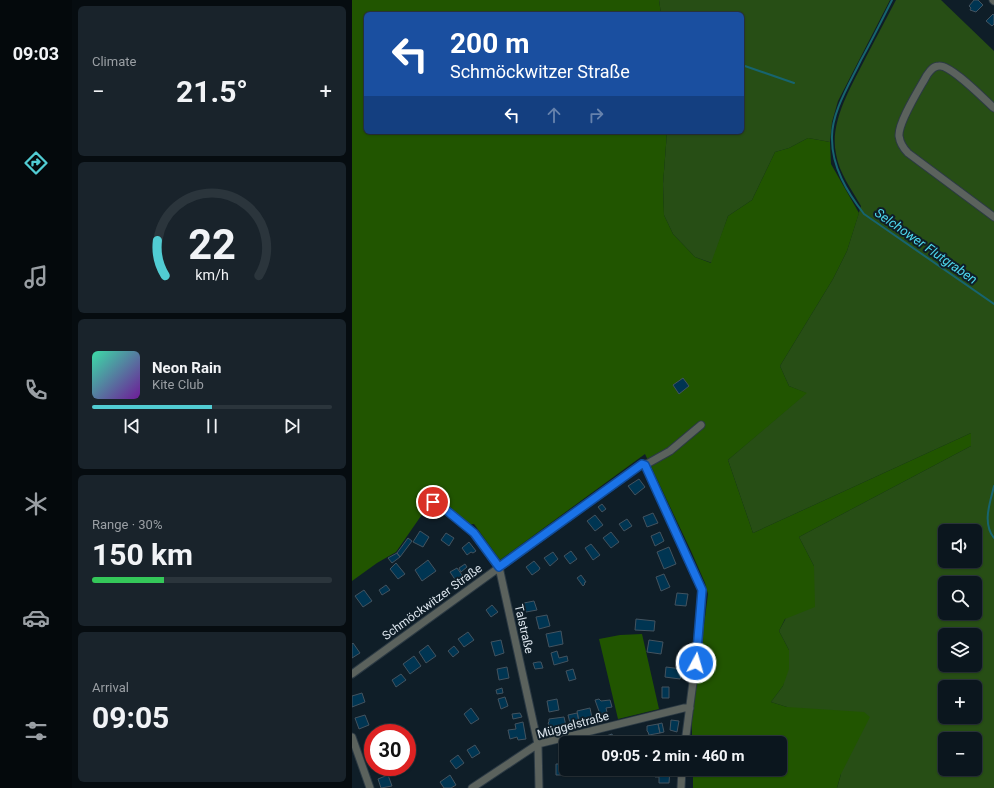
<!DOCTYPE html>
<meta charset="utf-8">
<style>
:root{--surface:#0b161e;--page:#19232b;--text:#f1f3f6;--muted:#9a9fa4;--line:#2b353c;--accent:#51ccd3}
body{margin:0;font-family:Roboto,sans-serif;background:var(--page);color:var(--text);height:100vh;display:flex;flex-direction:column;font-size:15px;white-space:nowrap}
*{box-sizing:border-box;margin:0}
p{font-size:13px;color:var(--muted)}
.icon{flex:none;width:22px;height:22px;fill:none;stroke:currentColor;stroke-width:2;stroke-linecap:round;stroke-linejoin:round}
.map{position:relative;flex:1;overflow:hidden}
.sheet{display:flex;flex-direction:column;gap:6px;padding:6px;background:#060c10;width:280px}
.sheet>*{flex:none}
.hud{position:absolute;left:12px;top:12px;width:380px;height:122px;border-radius:6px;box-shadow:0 1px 3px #0004,0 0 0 1px var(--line);background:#1a4fa0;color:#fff;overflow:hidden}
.tools{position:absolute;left:586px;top:524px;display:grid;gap:8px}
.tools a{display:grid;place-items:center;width:44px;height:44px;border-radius:6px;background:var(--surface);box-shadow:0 1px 3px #0004,0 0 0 1px var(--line);font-size:20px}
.speed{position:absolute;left:12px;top:724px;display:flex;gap:8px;font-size:20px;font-weight:700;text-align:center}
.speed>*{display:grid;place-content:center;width:52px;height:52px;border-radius:50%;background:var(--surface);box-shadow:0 1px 3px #0004,0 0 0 1px var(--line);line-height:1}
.speed .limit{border:6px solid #d22;background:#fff;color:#111}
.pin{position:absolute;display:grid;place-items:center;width:34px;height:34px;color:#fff;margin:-17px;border:2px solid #fff;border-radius:50%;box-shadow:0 1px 4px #0007}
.me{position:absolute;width:44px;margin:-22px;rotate:6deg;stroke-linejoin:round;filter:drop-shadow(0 0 3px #0008)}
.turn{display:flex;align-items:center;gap:14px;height:84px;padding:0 20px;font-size:18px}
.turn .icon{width:52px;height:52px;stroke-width:2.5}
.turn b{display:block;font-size:28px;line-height:34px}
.lanes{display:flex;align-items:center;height:38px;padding:0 20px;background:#0003;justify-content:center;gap:20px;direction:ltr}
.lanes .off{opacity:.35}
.big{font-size:30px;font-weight:700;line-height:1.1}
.sheet .tile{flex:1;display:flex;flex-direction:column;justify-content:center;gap:6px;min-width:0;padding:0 14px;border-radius:6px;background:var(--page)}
.sheet .dial{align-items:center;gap:0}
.dial svg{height:104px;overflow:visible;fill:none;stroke:var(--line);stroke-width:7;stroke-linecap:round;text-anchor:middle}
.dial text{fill:var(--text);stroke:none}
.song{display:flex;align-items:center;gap:12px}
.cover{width:48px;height:48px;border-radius:6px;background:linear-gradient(135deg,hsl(160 70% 55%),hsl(280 70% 35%))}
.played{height:4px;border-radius:2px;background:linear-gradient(90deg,var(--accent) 50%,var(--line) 50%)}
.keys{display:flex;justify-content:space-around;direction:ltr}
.heat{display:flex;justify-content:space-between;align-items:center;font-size:22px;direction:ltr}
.charge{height:6px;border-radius:3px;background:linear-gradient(90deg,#34c759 30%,var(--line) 0)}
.trip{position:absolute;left:207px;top:736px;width:228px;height:40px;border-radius:6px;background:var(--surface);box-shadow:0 1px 3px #0004,0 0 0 1px var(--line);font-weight:700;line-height:40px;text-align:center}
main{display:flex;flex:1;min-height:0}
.tabs{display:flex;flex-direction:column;width:72px;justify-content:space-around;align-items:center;background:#04090c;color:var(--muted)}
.tabs .icon{width:28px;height:28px}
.tabs .selected{color:var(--accent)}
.tabs b{font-size:18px;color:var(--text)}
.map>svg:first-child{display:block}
</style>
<main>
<nav class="tabs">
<b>09:03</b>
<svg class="icon selected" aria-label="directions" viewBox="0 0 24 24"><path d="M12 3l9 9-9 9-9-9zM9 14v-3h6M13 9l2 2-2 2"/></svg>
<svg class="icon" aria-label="music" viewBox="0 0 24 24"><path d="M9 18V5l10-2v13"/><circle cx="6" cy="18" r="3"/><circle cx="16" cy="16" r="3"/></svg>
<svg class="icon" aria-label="phone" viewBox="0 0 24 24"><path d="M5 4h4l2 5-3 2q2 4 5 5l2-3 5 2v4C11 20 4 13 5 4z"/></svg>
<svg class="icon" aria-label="climate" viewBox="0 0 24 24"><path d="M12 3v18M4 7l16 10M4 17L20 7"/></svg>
<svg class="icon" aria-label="car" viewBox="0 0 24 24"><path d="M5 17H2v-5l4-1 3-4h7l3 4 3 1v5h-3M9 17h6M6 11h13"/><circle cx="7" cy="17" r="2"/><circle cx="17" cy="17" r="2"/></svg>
<svg class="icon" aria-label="filters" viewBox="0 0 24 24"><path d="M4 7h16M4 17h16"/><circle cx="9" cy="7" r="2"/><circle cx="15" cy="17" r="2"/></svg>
</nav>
<section class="sheet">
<div class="tile"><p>Climate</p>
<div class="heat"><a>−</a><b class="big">21.5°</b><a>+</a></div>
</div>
<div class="tile dial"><svg viewBox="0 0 100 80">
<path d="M14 69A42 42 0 1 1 86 69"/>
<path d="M14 69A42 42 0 0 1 8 42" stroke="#51ccd3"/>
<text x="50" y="56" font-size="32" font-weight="700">22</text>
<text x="50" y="72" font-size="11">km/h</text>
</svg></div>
<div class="tile">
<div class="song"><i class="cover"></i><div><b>Neon Rain</b><p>Kite Club</p></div></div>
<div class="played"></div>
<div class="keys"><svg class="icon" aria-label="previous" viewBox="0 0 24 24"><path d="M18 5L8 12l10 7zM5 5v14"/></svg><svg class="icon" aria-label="pause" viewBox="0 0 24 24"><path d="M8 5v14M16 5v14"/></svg><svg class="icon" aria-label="next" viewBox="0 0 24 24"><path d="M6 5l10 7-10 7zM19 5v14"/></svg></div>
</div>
<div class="tile"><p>Range · 30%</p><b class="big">150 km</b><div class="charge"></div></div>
<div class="tile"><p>Arrival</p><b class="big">09:05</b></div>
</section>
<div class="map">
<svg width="642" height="788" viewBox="0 0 642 788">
<rect width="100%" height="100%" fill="#0f1e28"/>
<path fill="#274e15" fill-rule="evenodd" d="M 307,0 L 538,0 L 486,101 L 480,122 L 478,142 L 456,138 L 437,148 L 423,152 L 400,200 L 376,216 L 360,263 L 343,257 L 321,234 L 312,215 L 311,184 L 315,132 L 390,132 L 390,14 L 309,14 Z
M 544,0 L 589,0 L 642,51 L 642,788 L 485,788 L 489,774 L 435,707 L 419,702 L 431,686 L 437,650 L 427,631 L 462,566 L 447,537 L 619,446 L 619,433 L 401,533 L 376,460 L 454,393 L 437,386 L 428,366 L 481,279 L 495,251 L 509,206 C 500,190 487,173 484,154 C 477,122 500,85 514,57 C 524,38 534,19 544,0 ZM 593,531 L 623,531 L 623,561 L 593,561 ZM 593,583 L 623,583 L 623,613 L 593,613 ZM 593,635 L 623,635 L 623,665 L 593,665 ZM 593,687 L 623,687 L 623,717 L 593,717 ZM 593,739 L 623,739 L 623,769 L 593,769 Z"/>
<path fill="#215500" d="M 0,0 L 307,0 L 309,14 L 14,14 L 14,132 L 315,132 L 311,184 L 312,215 L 321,234 L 343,257 L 359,263 L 376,216 L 400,200 L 423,152 L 437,148 L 456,138 L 478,142 L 479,164 L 507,213 L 495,251 L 481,279 L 428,366 L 437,386 L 455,393 L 376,460 L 401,533 L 619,433 L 619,446 L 447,537 L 462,566 L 463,607 L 433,619 L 427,631 L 437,650 L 437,669 L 431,686 L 419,702 L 435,707 L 512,712 L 518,717 L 489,774 L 485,788 L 341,788 L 341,769 L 428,769 L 428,743 L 340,743 L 340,718 L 356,594 L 353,583 L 339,551 L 293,454 L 148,560 L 122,524 L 108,525 L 78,503 L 44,552 L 25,563 L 0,581 Z
M 290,634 L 307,709 L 266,719 L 247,639 L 268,635 Z"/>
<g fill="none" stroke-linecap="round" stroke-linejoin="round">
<path stroke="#17646f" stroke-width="2" d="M 540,0 C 530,20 520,40 509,60 C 498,83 479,113 480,139 C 480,167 495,192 512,214 L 642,304
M 390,65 L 442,83
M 642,486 C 638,503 630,523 642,538"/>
</g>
<path fill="#003552" stroke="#43535f" d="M 622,0 L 626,0 L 631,5 L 624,12 L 618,10 L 619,8 L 617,6 Z
M 641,14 L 642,15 L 642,24 L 640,26 L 634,21 Z
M 331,378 L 337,386 L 327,394 L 321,385 Z
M 287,479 L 293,487 L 283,495 L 276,486 Z
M 250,504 L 254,509 L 250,512 L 246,507 Z
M 301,513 L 306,523 L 295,527 L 291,517 Z
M 243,515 L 251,525 L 243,531 L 235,521 Z
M 275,519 L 280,526 L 272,531 L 267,524 Z
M 68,531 L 77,537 L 71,547 L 61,542 Z
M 259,532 L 267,542 L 259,548 L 251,538 Z
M 308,532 L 312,541 L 303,546 L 299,536 Z
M 94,533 L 102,538 L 97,546 L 89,540 Z
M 56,538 L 60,541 L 48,557 L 45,553 Z
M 117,542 L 124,551 L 121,553 L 119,552 L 115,555 L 110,548 Z
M 239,544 L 248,555 L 241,560 L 233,548 Z
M 317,547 L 324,564 L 312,569 L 305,552 Z
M 219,551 L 225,559 L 218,564 L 212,556 Z
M 201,552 L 206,559 L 198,566 L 192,558 Z
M 45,553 L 48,557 L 40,563 L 36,558 Z
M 76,560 L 84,571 L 70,581 L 63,570 Z
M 182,561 L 188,568 L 187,570 L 180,575 L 174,567 Z
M 44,563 L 53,574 L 46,579 L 38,569 Z
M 113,564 L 115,567 L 109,572 L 107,568 Z
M 105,568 L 110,575 L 104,581 L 98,572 Z
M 312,574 L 318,587 L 309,591 L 304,577 Z
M 229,575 L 234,582 L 232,583 L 233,584 L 231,586 L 225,578 Z
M 34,585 L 38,590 L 30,595 L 27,590 Z
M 12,590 L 20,601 L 11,607 L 3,596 Z
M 325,593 L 336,594 L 334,606 L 323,605 Z
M 182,601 L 185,610 L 174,612 L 172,603 Z
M 140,605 L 146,612 L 139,617 L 134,610 Z
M 195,615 L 198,626 L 187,629 L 184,617 Z
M 284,619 L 303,621 L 302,631 L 283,630 Z
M 209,631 L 211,644 L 197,647 L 194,634 Z
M 116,632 L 122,640 L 112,647 L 106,639 Z
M 149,640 L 152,653 L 143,656 L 139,642 Z
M 297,640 L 311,642 L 309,654 L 295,652 Z
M 1,643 L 8,653 L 0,658 L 0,644 Z
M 76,645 L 84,656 L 74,663 L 67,652 Z
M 102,646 L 107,652 L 101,657 L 96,651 Z
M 205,651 L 207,658 L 215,656 L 216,661 L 202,665 L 199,653 Z
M 62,656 L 69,666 L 58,674 L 51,664 Z
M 186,662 L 189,662 L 191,668 L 183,669 L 181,663 Z
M 155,667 L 157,678 L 147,680 L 145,669 Z
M 314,667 L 330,669 L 331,676 L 329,676 L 328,679 L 313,677 Z
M 221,669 L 224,679 L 217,681 L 214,671 Z
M 49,674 L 54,680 L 44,687 L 40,680 Z
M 310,687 L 317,687 L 317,698 L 310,698 Z
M 150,688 L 151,693 L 145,694 L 144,690 Z
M 10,693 L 13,702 L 0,707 L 0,696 Z
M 153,697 L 156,706 L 149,709 L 146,699 Z
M 205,699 L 207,710 L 197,712 L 195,701 Z
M 247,699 L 249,701 L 258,700 L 260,707 L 254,708 L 255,712 L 248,714 L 243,700 Z
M 119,708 L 127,719 L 119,724 L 112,714 Z
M 238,708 L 240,718 L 227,721 L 225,711 Z
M 168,713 L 170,717 L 161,719 L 160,714 Z
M 225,713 L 227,721 L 218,723 L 216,715 Z
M 13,715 L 17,725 L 7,729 L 3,718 Z
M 212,717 L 214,726 L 199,729 L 196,723 L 197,722 L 197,719 Z
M 319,720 L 327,721 L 325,732 L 318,730 Z
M 171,722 L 174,739 L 166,740 L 165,737 L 158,739 L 156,730 L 164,729 L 163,724 Z
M 310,723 L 312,732 L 308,733 L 306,724 Z
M 306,724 L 308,733 L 297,735 L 296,732 L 295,731 L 295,726 Z
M 260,734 L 263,743 L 252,743 L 251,737 Z
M 288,738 L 289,743 L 273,743 L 272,742 Z
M 123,745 L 128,753 L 120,758 L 115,750 Z
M 21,754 L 21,766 L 20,767 L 16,756 Z
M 106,755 L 112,763 L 104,769 L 98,761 Z
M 204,764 L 214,764 L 214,769 L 221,769 L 221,775 L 204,775 Z
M 303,769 L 318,769 L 317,783 L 307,783 L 307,777 L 303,777 Z
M 36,775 L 40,786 L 29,788 L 26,779 Z
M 98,775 L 104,785 L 99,788 L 92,788 L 88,782 Z"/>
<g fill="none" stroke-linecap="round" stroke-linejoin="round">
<g stroke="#2c3a44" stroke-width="9">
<path id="minor" d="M 641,0 L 642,1
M 642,108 C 632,99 598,64 587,66 C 581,66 578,71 575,75 C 568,88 546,122 547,136 C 548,143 551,148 556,153 L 642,217
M 293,465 L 350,590 L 346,644 L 333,743
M 81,502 L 94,510 L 122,533 L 147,567 L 186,744 L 187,788
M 0,674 L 290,464 L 293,465 L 318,451 L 349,425
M 0,737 L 18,788
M 120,788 L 186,744 L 332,708 L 338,708
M 329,788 L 330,769"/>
</g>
<use href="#minor" stroke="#5b625d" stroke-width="7"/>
</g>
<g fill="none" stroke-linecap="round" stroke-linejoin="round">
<g stroke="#114b97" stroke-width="10">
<path id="route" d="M 81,502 L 94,510 L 122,533 L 147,567 L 290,464 L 293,465 L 350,590 L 344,663"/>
</g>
<use href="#route" stroke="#1a73e8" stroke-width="7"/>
</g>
<g text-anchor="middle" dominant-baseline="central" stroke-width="4" stroke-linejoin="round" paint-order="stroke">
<g font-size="12" fill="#dce5ed" stroke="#0f1e28">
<text transform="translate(80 602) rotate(-36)">Schmöckwitzer Straße</text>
<text transform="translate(172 629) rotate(77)">Talstraße</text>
<text transform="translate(221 725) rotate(-15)">Müggelstraße</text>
</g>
<g font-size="13" font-style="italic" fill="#4ed9ef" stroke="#0f1e28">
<text transform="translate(574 246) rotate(35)">Selchower Flutgraben</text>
</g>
</g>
</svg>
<div class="tools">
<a><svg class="icon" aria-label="sound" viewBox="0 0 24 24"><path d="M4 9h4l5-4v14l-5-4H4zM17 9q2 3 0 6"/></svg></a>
<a><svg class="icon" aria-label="search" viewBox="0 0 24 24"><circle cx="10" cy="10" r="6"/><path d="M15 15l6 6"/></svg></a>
<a><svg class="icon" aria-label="layers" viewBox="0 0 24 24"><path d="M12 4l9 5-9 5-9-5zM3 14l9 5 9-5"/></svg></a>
<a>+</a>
<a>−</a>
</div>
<div class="speed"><div class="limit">30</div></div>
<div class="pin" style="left:81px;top:502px;background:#d93025"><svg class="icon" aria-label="arrive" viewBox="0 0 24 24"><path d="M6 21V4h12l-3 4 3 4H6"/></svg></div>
<svg class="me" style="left:344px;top:663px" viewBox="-20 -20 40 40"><circle r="17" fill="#1a73e8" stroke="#fff" stroke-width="3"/><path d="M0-11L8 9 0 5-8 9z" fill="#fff"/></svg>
<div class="trip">09:05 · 2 min · 460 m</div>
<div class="hud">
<div class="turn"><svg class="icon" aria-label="left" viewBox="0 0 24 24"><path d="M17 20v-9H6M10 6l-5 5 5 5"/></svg><div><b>200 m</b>Schmöckwitzer Straße</div></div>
<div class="lanes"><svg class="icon" aria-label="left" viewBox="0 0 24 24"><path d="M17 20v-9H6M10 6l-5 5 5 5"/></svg><svg class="icon off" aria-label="ahead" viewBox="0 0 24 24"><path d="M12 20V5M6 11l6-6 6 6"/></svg><svg class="icon off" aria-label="right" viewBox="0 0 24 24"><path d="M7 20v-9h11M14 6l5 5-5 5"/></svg></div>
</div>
</div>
</main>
